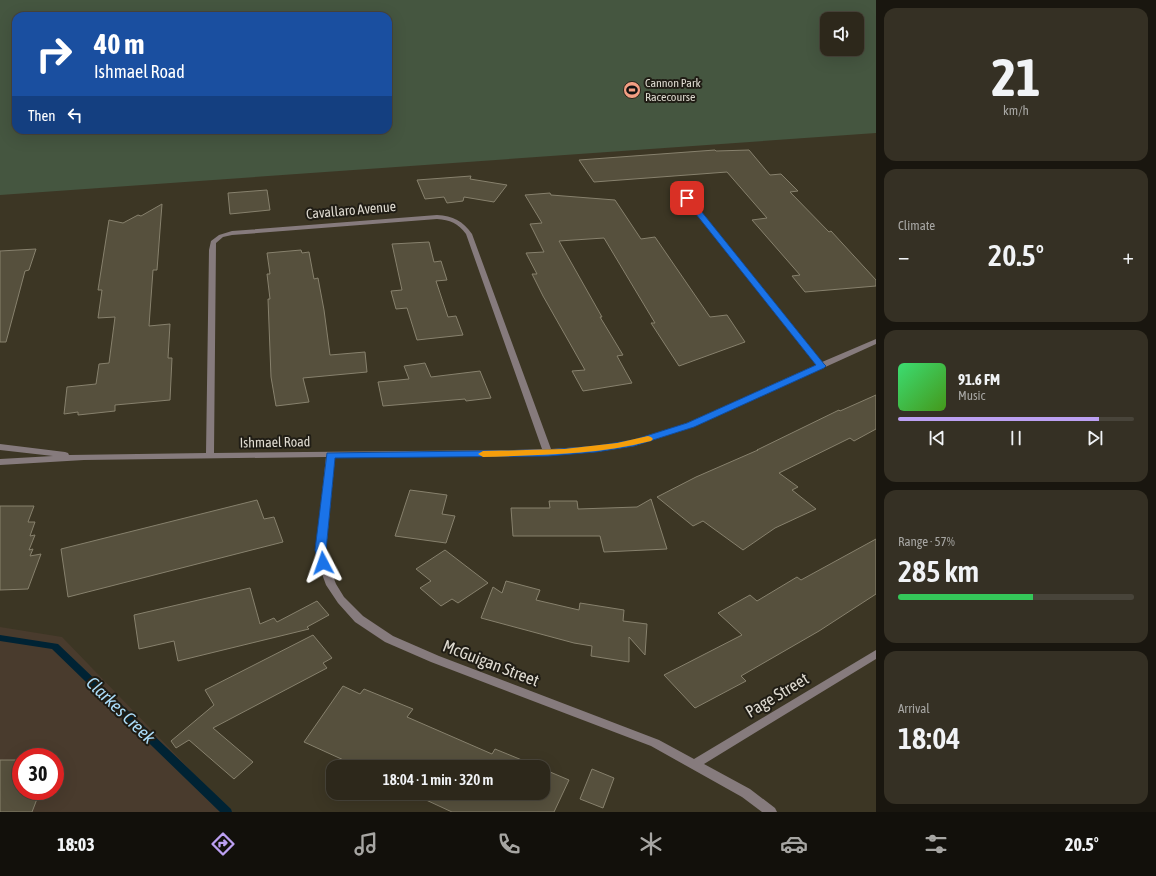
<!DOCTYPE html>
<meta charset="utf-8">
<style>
:root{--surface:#2d281b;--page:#353024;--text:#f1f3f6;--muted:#a7a6a3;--line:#48443a;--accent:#bca0f2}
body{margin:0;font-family:"Asap Condensed",sans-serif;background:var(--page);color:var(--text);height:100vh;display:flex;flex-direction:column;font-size:15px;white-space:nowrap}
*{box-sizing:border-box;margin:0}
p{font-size:13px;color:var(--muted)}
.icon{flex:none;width:22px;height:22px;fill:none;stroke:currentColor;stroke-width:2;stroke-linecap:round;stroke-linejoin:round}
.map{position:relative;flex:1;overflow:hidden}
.side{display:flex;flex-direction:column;gap:8px;padding:8px;background:#19160f;width:280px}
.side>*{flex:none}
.guide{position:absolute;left:12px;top:12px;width:380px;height:122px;border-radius:12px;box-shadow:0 4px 16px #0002,0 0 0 1px var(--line);background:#1a4fa0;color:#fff;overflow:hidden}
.fabs{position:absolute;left:820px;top:12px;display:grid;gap:8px}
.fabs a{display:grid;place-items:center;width:44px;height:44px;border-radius:8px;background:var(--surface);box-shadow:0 4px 16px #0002,0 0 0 1px var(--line);font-size:20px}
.speed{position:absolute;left:12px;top:748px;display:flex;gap:8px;font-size:20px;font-weight:700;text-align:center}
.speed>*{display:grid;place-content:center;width:52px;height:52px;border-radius:50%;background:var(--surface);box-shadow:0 4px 16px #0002,0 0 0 1px var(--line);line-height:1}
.speed .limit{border:6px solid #d22;background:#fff;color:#111}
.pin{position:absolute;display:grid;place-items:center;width:34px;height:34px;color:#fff;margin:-17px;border-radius:8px;box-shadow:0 2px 6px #0006}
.me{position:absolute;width:44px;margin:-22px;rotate:356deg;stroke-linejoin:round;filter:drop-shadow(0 0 3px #0008)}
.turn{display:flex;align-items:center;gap:14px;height:84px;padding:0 16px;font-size:18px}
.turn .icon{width:52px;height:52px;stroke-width:2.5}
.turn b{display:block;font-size:28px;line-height:34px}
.then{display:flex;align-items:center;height:38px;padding:0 16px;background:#0003;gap:8px;font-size:15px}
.big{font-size:30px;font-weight:600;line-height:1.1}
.side .tile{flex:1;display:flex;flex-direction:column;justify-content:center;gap:6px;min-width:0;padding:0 14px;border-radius:12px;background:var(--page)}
.side .dial{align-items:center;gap:0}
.dial b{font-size:52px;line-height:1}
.song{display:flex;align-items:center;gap:12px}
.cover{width:48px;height:48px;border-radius:6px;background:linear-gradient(135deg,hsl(140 70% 55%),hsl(100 70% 35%))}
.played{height:4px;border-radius:2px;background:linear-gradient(90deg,var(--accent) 85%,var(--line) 85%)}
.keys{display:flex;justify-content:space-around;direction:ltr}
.heat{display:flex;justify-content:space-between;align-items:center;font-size:22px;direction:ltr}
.charge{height:6px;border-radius:3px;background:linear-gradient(90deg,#34c759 57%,var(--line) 0)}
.trip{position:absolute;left:326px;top:760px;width:224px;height:40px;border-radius:12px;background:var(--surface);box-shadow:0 4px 16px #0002,0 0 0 1px var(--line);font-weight:600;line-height:40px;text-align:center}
.tab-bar{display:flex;height:64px;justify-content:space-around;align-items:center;background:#12100b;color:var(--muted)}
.tab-bar .icon{width:28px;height:28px}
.tab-bar .on{color:var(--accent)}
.tab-bar b{font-size:18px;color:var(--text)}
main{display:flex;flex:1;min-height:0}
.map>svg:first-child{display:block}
</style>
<main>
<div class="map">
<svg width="876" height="812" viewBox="0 0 876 812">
<rect width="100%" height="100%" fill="#3c3624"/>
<path fill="#493b2d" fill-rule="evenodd" d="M 0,627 L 62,637 L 231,812 L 0,812 ZM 21,757 L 55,757 L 55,791 L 21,791 Z"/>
<path fill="#455640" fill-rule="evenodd" d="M 0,0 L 876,0 L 876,133 L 0,195 ZM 16,16 L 388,16 L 388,130 L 16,130 ZM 827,19 L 857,19 L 857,49 L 827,49 Z"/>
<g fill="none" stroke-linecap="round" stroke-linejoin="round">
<path fill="#002334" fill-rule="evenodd" d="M 0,635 L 58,644 L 231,809 L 232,812 L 220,812 L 52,649 L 0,641 Z"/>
</g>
<path fill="#56503d" stroke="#87816d" d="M 715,150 L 716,151 L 749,150 L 770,175 L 781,174 L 798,191 L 790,192 L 829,232 L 831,231 L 876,280 L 876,286 L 805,292 L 792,276 L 800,275 L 752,220 L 767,218 L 727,172 L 594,182 L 579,160 Z
M 471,176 L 470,179 L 507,185 L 494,202 L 464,197 L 463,201 L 447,203 L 444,197 L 425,199 L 417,180 Z
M 267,190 L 270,210 L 230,214 L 228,193 Z
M 550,193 L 551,195 L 615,200 L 641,239 L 655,237 L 710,317 L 727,315 L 745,342 L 679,366 L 651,323 L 655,323 L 604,238 L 559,241 L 602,317 L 600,317 L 623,355 L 617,356 L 632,383 L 583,391 L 572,371 L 585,370 L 543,296 L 532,274 L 537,274 L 526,253 L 544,252 L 530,224 L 542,223 L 525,195 Z
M 162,204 L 157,270 L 153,270 L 149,326 L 170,324 L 168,358 L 172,358 L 170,400 L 115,405 L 115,411 L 78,415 L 78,412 L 64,414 L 67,387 L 96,384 L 99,364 L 109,363 L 115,317 L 98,318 L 102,290 L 98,290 L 109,220 L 123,223 L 138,215 L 141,216 Z
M 429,242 L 434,262 L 441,261 L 447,280 L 436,281 L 448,317 L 456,316 L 463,335 L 417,340 L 407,308 L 396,309 L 391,291 L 402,290 L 392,244 Z
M 36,249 L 29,270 L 25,271 L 6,342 L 0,342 L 0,251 Z
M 301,250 L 302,253 L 309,252 L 314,279 L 318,278 L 324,310 L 330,355 L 365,352 L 367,372 L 303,378 L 309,402 L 276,406 L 271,377 L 268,299 L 270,299 L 267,274 L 270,274 L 267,253 Z
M 425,363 L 431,377 L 480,371 L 491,398 L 466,401 L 465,399 L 383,406 L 378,382 L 409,379 L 404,366 Z
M 876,395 L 876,429 L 854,441 L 850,438 L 779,473 L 798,487 L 792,490 L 816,509 L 775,528 L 743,550 L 703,521 L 693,526 L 657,497 L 696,477 L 758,450 L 757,450 L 839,410 L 840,411 Z
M 410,490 L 447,495 L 442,514 L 455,516 L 446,543 L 395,536 Z
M 651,499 L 667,549 L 604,552 L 600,536 L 513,536 L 511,508 L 550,508 L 549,501 L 577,501 L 578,509 L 637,507 Z
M 257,500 L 264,519 L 274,517 L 283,542 L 68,597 L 61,549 Z
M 0,506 L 34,506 L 28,522 L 35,522 L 30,536 L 35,535 L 29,550 L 33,549 L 30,556 L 41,554 L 28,589 L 0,590 Z
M 876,539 L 876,594 L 819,631 L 741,676 L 746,681 L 695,708 L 664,675 L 742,635 L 718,613 L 750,595 L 757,601 L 797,577 L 801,580 Z
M 445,550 L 488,583 L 458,603 L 452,599 L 441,606 L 420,588 L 431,581 L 416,569 Z
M 506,581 L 540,590 L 536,600 L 579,610 L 580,603 L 624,610 L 623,621 L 647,624 L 645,655 L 629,637 L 629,662 L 591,656 L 592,646 L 574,643 L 481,618 L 493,587 L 502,593 Z
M 250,588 L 260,624 L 274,618 L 277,622 L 317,601 L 329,615 L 307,627 L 309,629 L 178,661 L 174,641 L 139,649 L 134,615 Z
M 313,635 L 332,658 L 323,663 L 327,668 L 213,728 L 253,762 L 234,779 L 189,740 L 176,748 L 171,741 L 214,705 L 205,690 Z
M 343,686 L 360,694 L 364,689 L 413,709 L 407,717 L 492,754 L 495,749 L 539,767 L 359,767 L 304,742 Z
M 0,760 L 21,760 L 21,791 L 40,791 L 32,812 L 0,812 Z
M 543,769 L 569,780 L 554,812 L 452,812 L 411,793 L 543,793 Z
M 592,769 L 614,778 L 603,808 L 580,799 Z"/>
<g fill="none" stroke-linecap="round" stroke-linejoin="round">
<path fill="#867b7d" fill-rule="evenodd" d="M 687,196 L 689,197 L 822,362 L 876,339 L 876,344 L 693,427 L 634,446 L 596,452 L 552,454 L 548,456 L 545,454 L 514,456 L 335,457 L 326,550 L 328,563 L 336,584 L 344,597 L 363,616 L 393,636 L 439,656 L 659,740 L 694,759 L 876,650 L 876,659 L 704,764 L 750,789 L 775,808 L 777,812 L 762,812 L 742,797 L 651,746 L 431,662 L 385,642 L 355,622 L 338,603 L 326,585 L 318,563 L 316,550 L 326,457 L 84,460 L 0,465 L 0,459 L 53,456 L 0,450 L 0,444 L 65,452 L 68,453 L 69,455 L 206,453 L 209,250 L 211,241 L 219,235 L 232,231 L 437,215 C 453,216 463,221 472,234 L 551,449 L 596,446 L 633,441 L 687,423 L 816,365 L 685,199 L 685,197 ZM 437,219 C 450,220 458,223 466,234 L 542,449 L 514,450 L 214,453 L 216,243 L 223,237 L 232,235 Z"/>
</g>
<path fill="#1a73e8" stroke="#114b97" d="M 687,195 L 689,196 L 824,364 L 826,366 L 824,368 L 694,427 L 634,446 L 596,452 L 548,456 L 335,458 L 326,550 L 328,563 L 327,566 L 319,566 L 315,550 L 327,453 L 548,450 L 596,446 L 633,440 L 687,423 L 816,365 L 684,199 L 683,198 Z"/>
<path fill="#f59e0b" d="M 648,436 L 651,437 L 653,439 L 651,441 C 596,455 539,455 483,457 L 478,454 L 483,451 L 564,449 L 617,443 Z"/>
<defs>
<g id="stadium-disc" transform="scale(0.9)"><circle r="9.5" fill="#f39f83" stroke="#201d15"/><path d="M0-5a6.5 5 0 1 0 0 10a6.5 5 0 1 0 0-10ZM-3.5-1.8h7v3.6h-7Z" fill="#111"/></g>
</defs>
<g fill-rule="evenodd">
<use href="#stadium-disc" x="632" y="90"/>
</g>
<g text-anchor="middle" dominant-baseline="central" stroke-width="4" stroke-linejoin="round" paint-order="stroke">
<g font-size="12" fill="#dfdbd1" stroke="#201d15" text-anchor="start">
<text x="645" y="83">Cannon Park<tspan x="645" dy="14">Racecourse</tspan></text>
</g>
<g font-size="14" fill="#dfdbd1" stroke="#201d15">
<text transform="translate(351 210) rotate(-5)">Cavallaro Avenue</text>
<text transform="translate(275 442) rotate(-1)">Ishmael Road</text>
</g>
<g font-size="17" fill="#dfdbd1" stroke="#201d15">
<text transform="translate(491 663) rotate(21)">McGuigan Street</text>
<text transform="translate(777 695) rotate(-31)">Page Street</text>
</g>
<g font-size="18" font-style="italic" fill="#acddfa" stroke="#201d15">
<text transform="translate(121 710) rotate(44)">Clarkes Creek</text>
</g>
</g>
</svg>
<div class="fabs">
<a><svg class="icon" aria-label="sound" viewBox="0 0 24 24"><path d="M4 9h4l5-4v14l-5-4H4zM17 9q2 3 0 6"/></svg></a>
</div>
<div class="speed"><div class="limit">30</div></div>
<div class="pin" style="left:687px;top:198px;background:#d93025"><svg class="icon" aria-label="arrive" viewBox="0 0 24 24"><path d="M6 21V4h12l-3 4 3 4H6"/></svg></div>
<svg class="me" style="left:323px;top:563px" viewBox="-20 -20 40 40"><path d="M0-17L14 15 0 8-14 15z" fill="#1a73e8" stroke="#fff" stroke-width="4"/></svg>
<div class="trip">18:04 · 1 min · 320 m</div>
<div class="guide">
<div class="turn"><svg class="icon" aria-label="right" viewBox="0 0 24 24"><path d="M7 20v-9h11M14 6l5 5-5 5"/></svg><div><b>40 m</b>Ishmael Road</div></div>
<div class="then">Then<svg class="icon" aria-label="left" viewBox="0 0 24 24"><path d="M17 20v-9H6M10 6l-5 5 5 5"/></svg></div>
</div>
</div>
<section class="side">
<div class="tile dial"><b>21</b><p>km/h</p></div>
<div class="tile"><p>Climate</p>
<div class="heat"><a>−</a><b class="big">20.5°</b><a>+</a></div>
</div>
<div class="tile">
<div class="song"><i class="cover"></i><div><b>91.6 FM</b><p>Music</p></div></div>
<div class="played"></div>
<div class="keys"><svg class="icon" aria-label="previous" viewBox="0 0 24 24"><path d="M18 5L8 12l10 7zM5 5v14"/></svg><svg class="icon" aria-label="pause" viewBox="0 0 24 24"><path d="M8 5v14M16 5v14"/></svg><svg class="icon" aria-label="next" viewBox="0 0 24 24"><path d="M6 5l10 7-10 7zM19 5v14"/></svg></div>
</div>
<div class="tile"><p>Range · 57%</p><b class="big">285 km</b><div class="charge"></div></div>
<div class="tile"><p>Arrival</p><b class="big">18:04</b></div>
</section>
</main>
<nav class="tab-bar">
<b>18:03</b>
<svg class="icon on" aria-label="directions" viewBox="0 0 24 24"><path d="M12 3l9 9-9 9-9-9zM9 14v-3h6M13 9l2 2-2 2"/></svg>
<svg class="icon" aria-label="music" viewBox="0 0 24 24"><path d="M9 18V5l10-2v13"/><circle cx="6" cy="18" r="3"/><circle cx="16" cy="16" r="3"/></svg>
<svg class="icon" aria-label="phone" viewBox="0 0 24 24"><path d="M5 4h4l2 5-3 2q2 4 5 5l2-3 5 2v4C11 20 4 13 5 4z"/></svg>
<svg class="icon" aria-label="climate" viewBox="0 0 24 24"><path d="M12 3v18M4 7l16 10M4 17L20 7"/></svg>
<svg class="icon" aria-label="car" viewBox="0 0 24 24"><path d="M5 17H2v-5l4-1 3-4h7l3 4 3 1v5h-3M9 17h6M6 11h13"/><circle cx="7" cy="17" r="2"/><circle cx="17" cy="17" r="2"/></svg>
<svg class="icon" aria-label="filters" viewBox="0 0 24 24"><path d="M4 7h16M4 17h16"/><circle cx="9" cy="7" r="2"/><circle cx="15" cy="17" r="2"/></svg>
<b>20.5°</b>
</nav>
